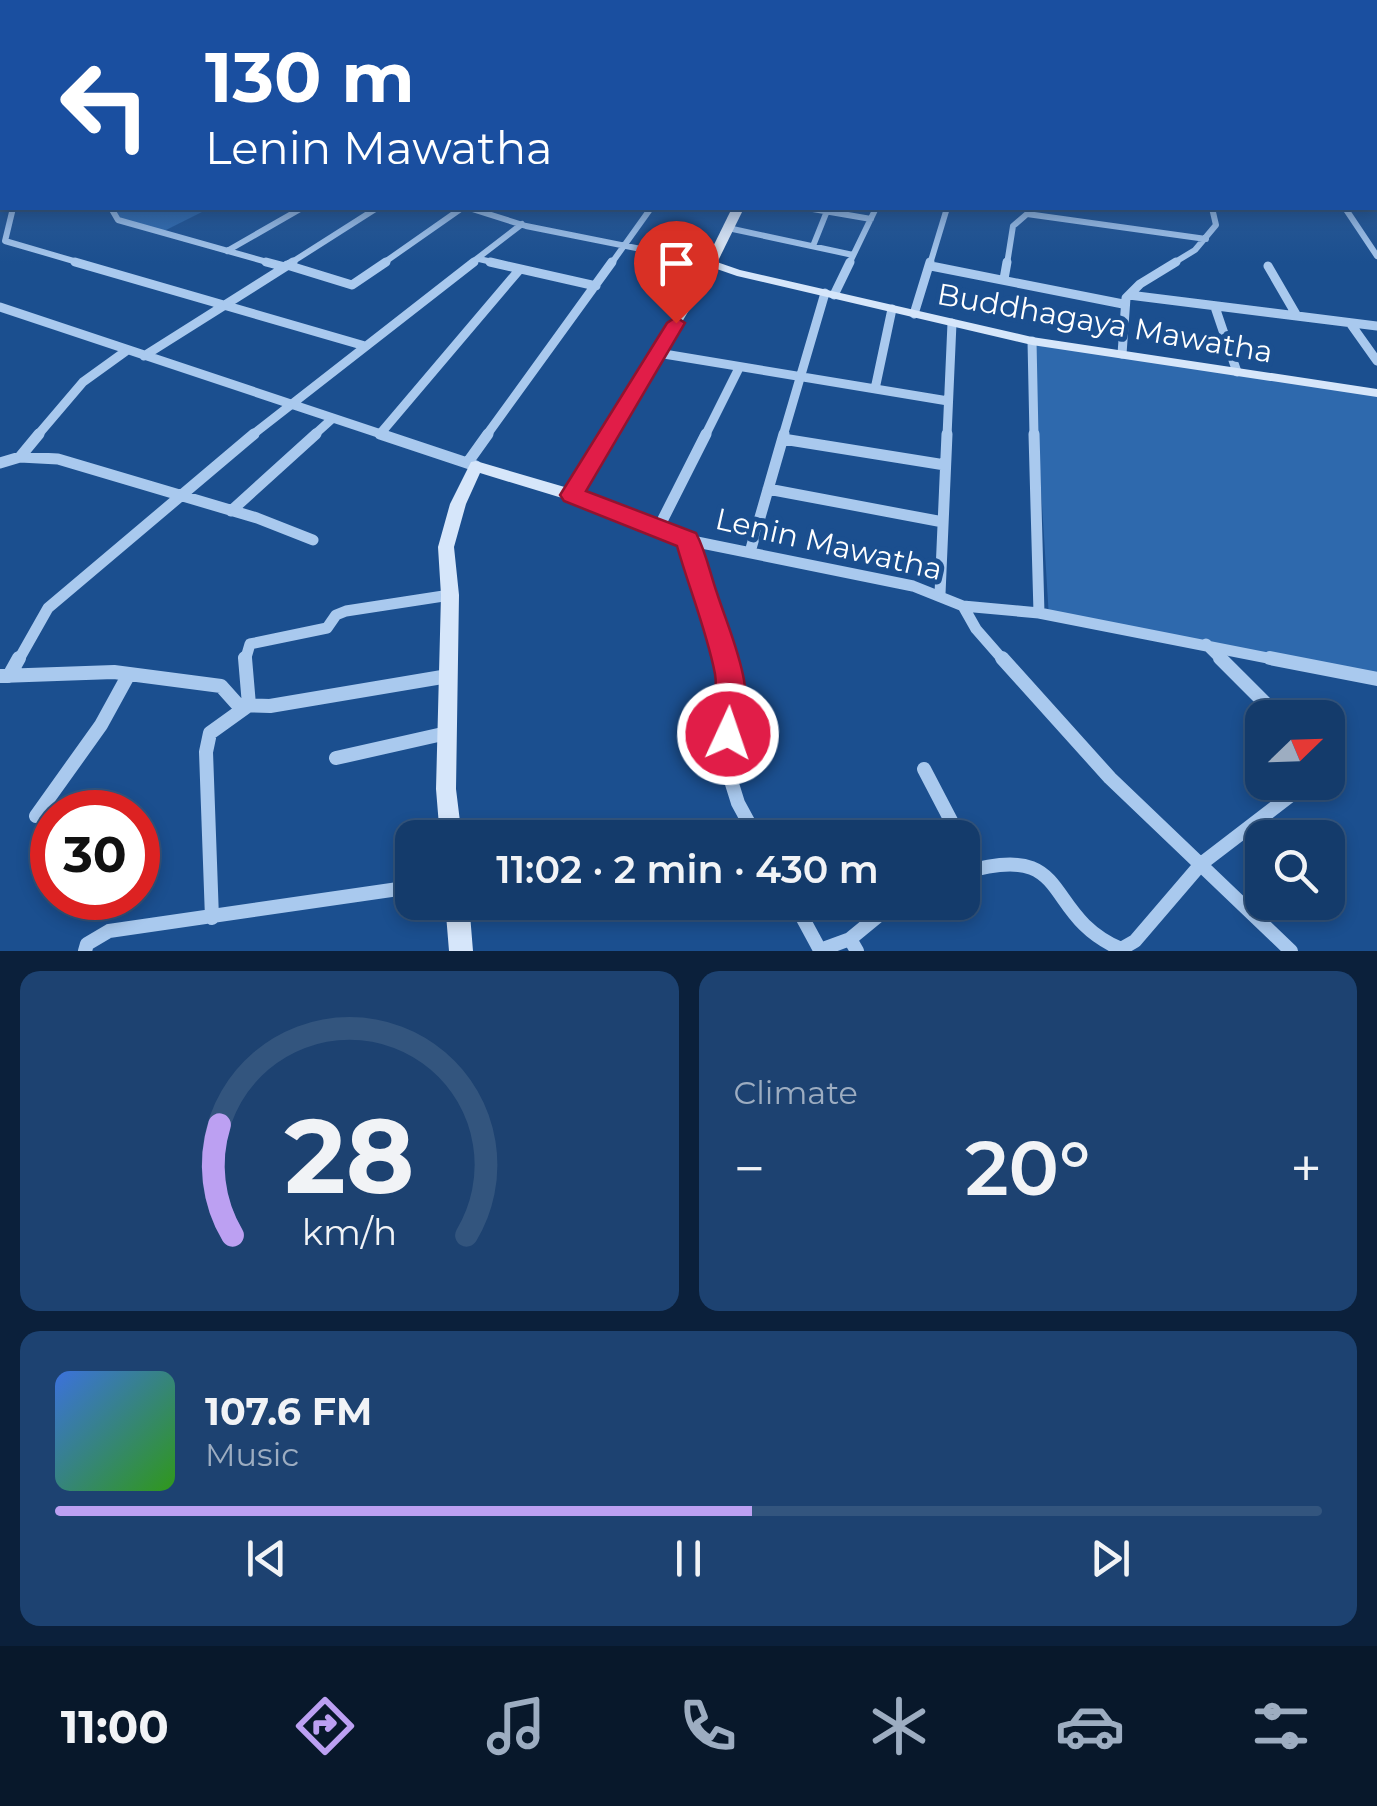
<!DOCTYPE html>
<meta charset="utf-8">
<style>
:root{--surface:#143b6b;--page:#1d4271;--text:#f1f3f6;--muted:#9dadc1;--line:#33557e;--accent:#bca0f2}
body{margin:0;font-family:Montserrat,sans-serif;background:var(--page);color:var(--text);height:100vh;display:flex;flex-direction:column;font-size:38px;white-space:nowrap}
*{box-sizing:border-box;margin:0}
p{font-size:32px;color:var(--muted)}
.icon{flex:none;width:55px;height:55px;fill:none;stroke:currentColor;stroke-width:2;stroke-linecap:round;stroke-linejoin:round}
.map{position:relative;height:951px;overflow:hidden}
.side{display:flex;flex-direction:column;gap:20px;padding:20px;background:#0b203b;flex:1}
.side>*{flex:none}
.top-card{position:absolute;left:0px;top:0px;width:1378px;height:210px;box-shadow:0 5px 15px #0003,0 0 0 2px var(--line);background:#1a4fa0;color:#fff;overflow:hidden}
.needle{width:65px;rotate:67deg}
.fabs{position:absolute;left:1245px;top:700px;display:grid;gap:20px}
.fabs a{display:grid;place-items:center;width:100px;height:100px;border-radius:20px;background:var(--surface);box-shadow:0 5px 15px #0003,0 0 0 2px var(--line);font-size:50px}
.speed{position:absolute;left:30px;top:790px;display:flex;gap:20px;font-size:50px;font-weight:700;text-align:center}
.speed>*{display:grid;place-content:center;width:130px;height:130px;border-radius:50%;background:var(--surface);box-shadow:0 5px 15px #0003,0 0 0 2px var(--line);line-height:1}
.speed .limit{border:15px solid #d22;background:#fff;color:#111}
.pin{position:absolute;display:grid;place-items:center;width:85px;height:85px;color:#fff;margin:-102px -42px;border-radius:50% 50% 50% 0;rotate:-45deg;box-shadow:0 0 10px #0007}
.pin .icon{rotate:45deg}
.me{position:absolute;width:110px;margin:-55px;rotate:3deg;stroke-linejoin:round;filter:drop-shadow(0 0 8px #0008)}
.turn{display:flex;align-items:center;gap:35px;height:210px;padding:0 40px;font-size:45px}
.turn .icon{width:130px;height:130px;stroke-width:2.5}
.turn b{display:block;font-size:70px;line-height:85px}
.big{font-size:75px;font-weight:600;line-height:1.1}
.side .tile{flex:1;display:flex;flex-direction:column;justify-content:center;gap:15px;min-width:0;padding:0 35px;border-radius:20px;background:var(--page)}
.side .dial{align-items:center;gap:0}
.dial svg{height:260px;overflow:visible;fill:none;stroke:var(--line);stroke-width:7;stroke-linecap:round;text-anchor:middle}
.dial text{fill:var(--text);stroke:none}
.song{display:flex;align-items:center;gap:30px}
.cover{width:120px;height:120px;border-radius:15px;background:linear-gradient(135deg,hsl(220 70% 55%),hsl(110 70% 35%))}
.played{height:10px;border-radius:5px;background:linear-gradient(90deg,var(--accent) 55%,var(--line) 55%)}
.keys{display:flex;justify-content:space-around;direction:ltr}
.heat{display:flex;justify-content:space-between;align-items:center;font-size:55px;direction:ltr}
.side .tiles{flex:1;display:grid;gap:20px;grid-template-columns:1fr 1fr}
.tile:last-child{grid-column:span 2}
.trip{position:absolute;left:395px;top:820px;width:585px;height:100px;border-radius:20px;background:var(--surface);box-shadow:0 5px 15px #0003,0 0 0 2px var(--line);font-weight:600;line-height:100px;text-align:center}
.menu{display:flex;height:160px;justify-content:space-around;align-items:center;background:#08182b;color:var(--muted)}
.menu .icon{width:70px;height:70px}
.menu .current{color:var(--accent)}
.menu b{font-size:45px;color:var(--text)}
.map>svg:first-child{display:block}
</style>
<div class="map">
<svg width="1377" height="951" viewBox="0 0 1377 951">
<rect width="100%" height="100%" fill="#1b4f8f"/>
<path fill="#2e69ad" d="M 111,208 L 210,208 L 162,232 L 118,220 Z
M 1032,341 L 1377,394 L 1377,680 L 1049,618 Z"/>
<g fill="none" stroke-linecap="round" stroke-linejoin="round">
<path stroke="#a9c9ee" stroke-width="6" d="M 13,208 L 5,241 L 84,264
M 111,208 L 118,220 L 274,264
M 469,208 L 526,226 L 711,263
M 807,208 L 871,219
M 1345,208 L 1377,256
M 728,228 L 853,255
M 813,246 L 827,211
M 227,251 L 302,208
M 479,259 L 501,264
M 289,264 L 377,208
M 382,264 L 462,208
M 470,264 L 522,224
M 611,264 L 651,208
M 849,264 L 876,208
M 930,264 L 947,208
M 1007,264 L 1013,226 L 1027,214 L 1206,239
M 1172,264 L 1195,250 L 1216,225 L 1212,208"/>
<path stroke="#a9c9ee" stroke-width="9" d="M 75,262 L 365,346
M 266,262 L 285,267
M 490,262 L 596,286
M 704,262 L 711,263
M 287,265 L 352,285 L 386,262
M 931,266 L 1123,304
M 1268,266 L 1297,316
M 1004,279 L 1007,262
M 834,295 L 850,262
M 1129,295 L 1377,326
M 0,307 L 387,436
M 1215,307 L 1237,372
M 914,314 L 930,262
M 1350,323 L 1377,361
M 1032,341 L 1034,436
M 658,353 L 948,401
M 1122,354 L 1126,298 L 1140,284 L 1176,262
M 144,356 L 293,262
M 875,389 L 892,309
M 380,434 L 520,269
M 37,436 L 83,382 L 126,351
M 251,436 L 474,262
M 313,436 L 333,418
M 486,436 L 612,262
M 705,436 L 739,368
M 783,436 L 825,293
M 947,436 L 952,323"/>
<path stroke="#a9c9ee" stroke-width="11" d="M 380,434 L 476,466
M 1034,434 L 1039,613
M 783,439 L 945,465
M 20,457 L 39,434
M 468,462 L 488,434
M 0,463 L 20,457 L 58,459 L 257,518 L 313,540
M 768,489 L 943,522
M 572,495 L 687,540 L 913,586 L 963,606 L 1039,613 L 1283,661
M 231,511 L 316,434
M 659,527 L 706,434
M 687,540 L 725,661
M 750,552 L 784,434
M 940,594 L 947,434
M 963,606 L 976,629 L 1004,661
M 1206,644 L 1223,661
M 18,661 L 48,608 L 254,434
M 245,661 L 250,644 L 327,628 L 336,615 L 346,611 L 450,595"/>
<path stroke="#a9c9ee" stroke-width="14" d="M 724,658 L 732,712 L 723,755 L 738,803 L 757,838
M 1002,658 L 1110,778 L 1291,951
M 1220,658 L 1280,718
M 1270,658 L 1377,679
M 0,676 L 114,672 L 221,686 L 238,705 L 270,706 L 448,676
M 9,676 L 19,658
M 336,758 L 447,733
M 924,769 L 960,838
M 36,816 L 101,725 L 129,674
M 962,841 L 976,867
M 962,873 C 1076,839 1039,914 1121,949 L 1135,941 L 1201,864 L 1308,782
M 794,902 L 820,950 L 850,939 L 857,951
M 212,918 L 206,752 L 210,733 L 249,705 L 245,658
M 850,939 L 895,902
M 85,951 L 87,944 L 109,931 L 412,887"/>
<path fill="#d6e6fa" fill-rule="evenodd" d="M 1375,133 L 1377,134 L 1377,140 L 1375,139 Z
M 711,260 L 740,270 L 1032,337 L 1377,389 L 1377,397 L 1032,345 L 737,276 L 714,268 L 577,499 L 572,501 L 480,473 L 466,504 L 454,547 L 459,595 L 456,789 L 462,838 L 440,838 L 436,789 L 441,595 L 438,547 L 450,504 L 471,462 L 476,461 L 568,488 L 706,263 Z
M 445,902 L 469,902 L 473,951 L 449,951 Z"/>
<path fill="#f0f6ff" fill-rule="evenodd" d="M 732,208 L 744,208 L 717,263 L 706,266 L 705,263 Z"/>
</g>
<linearGradient id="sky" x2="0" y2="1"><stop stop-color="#0f2b4f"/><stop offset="0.49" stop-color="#39639b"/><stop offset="1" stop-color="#39639b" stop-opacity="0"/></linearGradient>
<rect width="1377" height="263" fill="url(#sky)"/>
<path fill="#e11d48" stroke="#92132f" stroke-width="2.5" d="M 676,317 L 685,323 L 586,491 L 696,533 C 706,552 710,573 717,593 C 732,640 760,694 738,744 L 728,748 L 717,744 C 709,724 719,697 715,674 C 707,632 689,588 677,546 L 564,501 L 560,495 L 667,323 Z"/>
<g text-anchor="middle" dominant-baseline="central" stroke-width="10" stroke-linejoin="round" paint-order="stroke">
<g font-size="30" fill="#fff" stroke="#1b4f8f">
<text transform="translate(1105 323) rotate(10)">Buddhagaya Mawatha</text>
<text transform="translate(829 544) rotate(13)">Lenin Mawatha</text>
</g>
</g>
</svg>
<div class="fabs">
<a><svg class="needle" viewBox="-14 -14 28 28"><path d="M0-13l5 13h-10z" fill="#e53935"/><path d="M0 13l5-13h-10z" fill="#9dadc1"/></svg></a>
<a><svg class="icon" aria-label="search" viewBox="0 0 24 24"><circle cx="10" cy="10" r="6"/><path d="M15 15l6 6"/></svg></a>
</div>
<div class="speed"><div class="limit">30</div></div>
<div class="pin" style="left:676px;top:323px;background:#d93025"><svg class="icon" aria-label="arrive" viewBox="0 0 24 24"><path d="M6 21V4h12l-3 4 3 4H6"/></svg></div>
<svg class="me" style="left:728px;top:734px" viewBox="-20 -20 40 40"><circle r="17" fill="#e11d48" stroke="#fff" stroke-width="3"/><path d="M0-11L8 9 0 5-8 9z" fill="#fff"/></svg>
<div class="trip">11:02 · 2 min · 430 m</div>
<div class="top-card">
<div class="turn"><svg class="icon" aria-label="left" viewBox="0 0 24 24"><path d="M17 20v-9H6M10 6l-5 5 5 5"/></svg><div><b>130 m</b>Lenin Mawatha</div></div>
</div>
</div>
<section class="side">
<div class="tiles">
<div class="tile dial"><svg viewBox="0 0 100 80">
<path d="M14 69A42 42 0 1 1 86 69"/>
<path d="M14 69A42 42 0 0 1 10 35" stroke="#bca0f2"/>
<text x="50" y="56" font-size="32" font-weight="700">28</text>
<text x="50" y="72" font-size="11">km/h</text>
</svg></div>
<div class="tile"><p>Climate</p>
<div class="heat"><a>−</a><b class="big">20°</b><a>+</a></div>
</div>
<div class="tile">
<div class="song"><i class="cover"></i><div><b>107.6 FM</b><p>Music</p></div></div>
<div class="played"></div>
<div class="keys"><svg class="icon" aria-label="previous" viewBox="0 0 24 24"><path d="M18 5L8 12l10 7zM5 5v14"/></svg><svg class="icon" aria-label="pause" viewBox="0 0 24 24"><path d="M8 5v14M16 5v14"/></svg><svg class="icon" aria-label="next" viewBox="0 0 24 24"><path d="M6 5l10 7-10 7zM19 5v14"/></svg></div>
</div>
</div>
</section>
<nav class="menu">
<b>11:00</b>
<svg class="icon current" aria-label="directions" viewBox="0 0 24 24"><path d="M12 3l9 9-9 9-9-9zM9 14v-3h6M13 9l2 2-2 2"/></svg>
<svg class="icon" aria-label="music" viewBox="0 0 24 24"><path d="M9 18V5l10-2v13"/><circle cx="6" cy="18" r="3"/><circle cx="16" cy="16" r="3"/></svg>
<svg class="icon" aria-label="phone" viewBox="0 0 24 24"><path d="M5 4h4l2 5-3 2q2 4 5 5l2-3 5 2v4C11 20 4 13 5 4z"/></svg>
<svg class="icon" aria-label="climate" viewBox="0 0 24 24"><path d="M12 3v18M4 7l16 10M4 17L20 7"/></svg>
<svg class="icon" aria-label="car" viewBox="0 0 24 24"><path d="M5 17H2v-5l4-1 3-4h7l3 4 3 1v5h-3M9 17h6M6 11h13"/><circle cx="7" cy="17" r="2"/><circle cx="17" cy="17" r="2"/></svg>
<svg class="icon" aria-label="filters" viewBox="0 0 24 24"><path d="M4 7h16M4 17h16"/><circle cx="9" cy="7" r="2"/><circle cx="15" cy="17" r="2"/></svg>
</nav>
